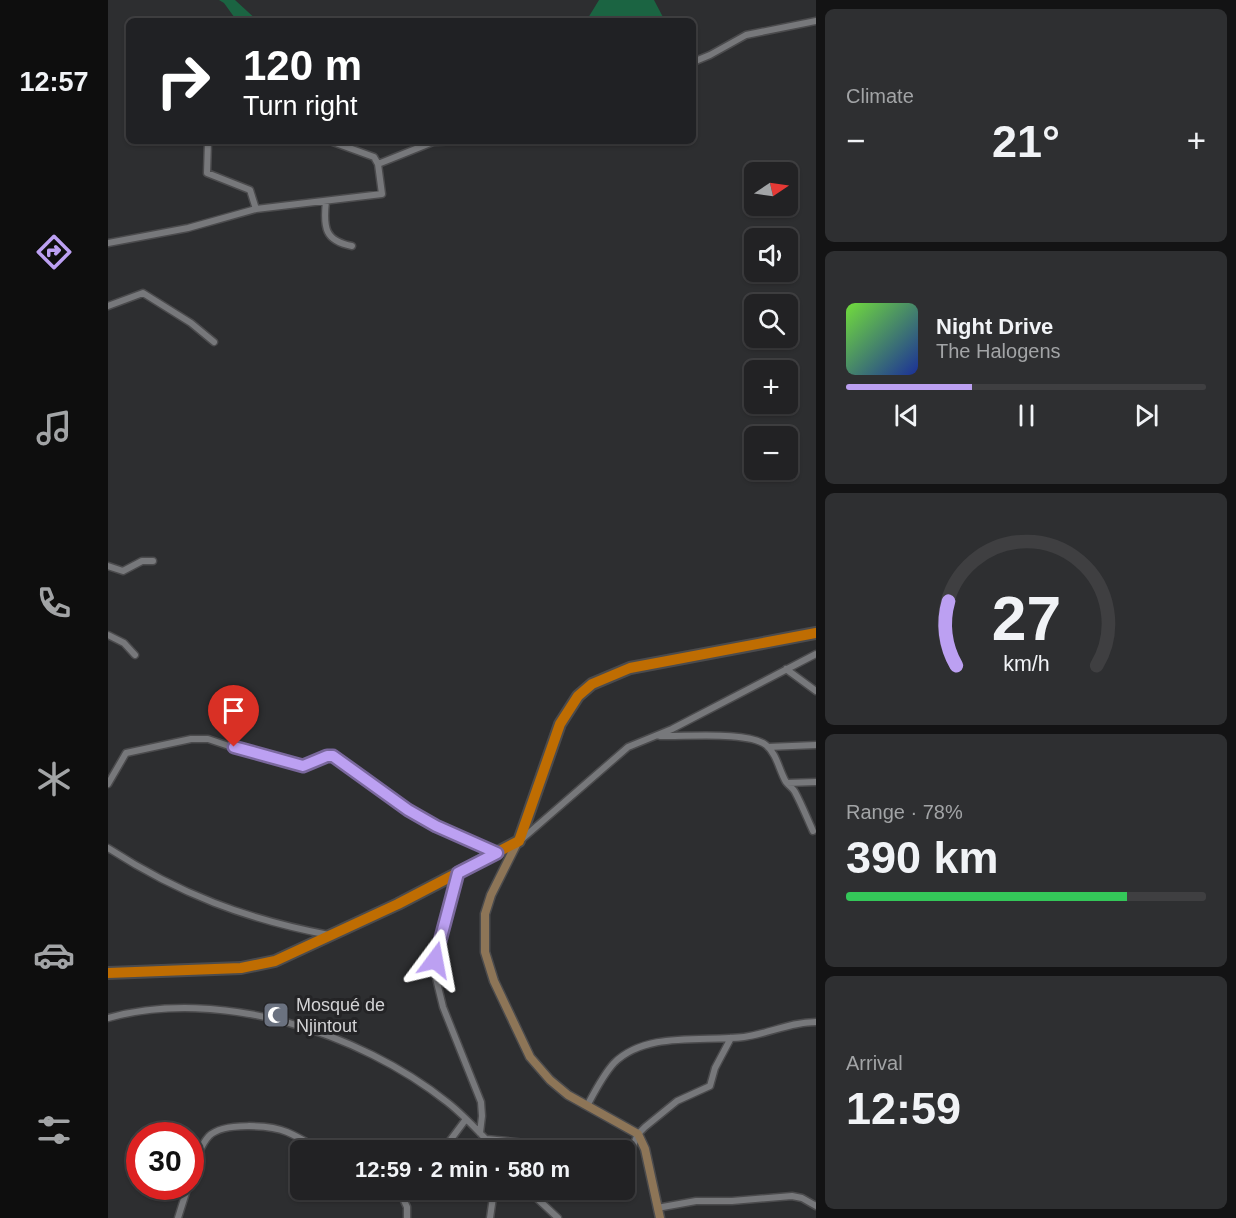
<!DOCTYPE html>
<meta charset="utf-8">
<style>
:root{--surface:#222224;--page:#2e2f31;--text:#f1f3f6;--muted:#a2a4a6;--line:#3f3f41;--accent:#bca0f2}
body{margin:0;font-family:Helvetica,sans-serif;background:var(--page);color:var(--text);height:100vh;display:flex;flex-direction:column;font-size:22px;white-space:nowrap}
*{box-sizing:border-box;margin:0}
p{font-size:20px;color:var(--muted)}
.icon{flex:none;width:33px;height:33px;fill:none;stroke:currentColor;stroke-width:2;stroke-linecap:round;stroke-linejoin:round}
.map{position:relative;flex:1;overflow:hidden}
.panel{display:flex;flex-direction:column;gap:9px;padding:9px;background:#131314;width:420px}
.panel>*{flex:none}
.banner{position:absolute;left:18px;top:18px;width:570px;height:126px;border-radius:9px;box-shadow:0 2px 4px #0004,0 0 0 2px var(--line);background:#202124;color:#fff;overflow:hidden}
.needle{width:39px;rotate:77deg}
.fabs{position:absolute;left:636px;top:162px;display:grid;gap:12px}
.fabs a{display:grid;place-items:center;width:54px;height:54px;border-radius:9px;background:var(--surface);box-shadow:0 2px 4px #0004,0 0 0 2px var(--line);font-size:30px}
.speed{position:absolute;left:18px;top:1122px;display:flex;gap:12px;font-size:30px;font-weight:700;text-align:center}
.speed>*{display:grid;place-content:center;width:78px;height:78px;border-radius:50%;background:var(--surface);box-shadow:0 2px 4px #0004,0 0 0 2px var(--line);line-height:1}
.speed .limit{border:9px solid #d22;background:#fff;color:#111}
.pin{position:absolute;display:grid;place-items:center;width:51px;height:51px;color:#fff;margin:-62px -26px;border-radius:50% 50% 50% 0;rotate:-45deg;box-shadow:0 0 6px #0007}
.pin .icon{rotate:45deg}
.me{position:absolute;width:66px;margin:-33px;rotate:13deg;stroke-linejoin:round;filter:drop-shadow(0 0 4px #0008)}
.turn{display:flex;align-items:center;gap:21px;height:126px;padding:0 18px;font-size:27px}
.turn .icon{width:78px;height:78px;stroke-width:2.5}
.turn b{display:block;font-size:42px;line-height:51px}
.big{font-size:45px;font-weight:800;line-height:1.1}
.panel .card{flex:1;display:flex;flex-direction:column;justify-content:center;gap:9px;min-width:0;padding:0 21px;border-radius:9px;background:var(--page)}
.panel .dial{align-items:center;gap:0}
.dial svg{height:156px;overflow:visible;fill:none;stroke:var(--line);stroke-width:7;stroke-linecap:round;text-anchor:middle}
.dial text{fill:var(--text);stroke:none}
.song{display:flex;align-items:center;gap:18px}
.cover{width:72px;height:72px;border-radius:9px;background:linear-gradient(135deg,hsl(100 70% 55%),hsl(230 70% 35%))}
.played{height:6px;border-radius:3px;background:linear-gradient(90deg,var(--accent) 35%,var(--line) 35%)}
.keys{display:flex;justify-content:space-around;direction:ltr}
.heat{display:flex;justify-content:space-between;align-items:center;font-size:33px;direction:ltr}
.charge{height:9px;border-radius:4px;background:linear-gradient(90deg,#34c759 78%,var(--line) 0)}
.trip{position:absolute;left:182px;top:1140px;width:345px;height:60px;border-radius:9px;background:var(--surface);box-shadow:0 2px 4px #0004,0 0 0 2px var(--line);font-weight:800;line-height:60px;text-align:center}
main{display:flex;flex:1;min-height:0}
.tab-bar{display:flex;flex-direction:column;width:108px;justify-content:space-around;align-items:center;background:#0e0e0e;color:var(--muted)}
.tab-bar .icon{width:42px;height:42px}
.tab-bar .selected{color:var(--accent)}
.tab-bar b{font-size:27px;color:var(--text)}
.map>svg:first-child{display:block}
</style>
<main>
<nav class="tab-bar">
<b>12:57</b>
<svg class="icon selected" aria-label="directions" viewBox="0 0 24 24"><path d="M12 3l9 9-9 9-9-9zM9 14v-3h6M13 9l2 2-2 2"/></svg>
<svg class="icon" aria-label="music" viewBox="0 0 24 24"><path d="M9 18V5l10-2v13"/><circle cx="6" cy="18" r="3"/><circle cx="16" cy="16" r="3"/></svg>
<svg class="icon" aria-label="phone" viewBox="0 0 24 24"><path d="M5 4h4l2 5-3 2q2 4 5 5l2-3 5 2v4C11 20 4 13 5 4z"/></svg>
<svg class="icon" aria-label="climate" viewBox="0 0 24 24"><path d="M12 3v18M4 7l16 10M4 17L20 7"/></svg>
<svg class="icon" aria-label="car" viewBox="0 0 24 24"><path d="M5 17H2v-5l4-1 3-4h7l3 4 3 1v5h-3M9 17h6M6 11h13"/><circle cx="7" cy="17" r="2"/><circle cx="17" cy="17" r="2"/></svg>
<svg class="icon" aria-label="filters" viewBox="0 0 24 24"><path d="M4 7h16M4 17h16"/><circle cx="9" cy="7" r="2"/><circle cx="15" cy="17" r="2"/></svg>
</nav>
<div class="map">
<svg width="708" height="1218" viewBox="0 0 708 1218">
<rect width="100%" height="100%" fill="#2d2e30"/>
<path fill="#1b6442" d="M 111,0 L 127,0 L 150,21 L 129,21 L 116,3 Z
M 491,0 L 546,0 L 557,21 L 476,21 L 480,18 Z"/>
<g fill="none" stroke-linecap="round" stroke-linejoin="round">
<g stroke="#4b4b4d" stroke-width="9">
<path id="street" d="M 585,62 L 602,55 L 638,35 L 708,21
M 100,141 L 99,173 L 142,190 L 148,209
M 222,141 L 266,157 L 270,164
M 218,201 C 215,228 217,241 244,246
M 0,243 L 80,228 L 148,209 L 274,194 L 270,164 L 325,142 L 352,141
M 0,306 L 35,293 L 83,323 L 106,342
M 0,566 L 15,571 L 34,561 L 45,561
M 0,635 L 16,643 L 27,655
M 678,669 L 708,691
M 552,736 C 577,737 640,731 658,745 C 669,754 671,770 678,782 C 681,786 685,788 687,792 C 694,805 699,818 705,831
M 660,747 L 708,745
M 679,783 L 708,782
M 0,784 L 18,753 L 83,739 L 100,739 L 142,753 L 195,766 L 222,756 L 300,810 L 328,826 L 387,853
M 414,839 L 520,747 L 564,729 L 708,654
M 0,848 C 71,894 138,919 221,935
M 350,873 L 331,941 L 326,970 L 335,1007 L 373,1102 L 374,1116 L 372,1133
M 0,1018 C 111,987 251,1032 339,1102 C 357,1116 373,1134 388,1150
M 479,1106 C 487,1091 495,1075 506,1063 C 538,1031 595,1042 636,1037 C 660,1034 682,1022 708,1022
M 378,1139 L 489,1150
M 335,1150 L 358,1119
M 516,1152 L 524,1148 L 530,1134 L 537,1127 L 569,1101 L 602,1086 L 607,1068 L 623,1038
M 82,1179 C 87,1164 91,1147 101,1136 C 115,1122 163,1125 179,1132 C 191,1137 202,1144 212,1150
M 250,1190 L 257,1197 L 275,1197 L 290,1190
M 291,1190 L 299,1207 L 299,1218
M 420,1190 L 450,1218
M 549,1208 L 588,1201 L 624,1201 L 684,1196 L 694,1198 L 708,1206
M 70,1218 L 80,1186
M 382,1218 L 386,1190"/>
</g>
<g stroke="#4b4b4d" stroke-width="11">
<path id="secondary" d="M 410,841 L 383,895 L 377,914 L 377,952 L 386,981 L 422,1057 L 442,1080 L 460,1095 L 530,1134 L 537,1149 L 552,1218"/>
</g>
<g stroke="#4b4b4d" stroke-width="14">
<path id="highway" d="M 0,973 L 133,968 L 167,961 L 290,904 L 411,841 L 452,724 L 470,696 L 484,684 L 522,668 L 708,633"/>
</g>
<use href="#street" stroke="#77787b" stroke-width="6"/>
<use href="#secondary" stroke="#8d7557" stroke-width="8"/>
<use href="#highway" stroke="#bf6d02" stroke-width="10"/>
</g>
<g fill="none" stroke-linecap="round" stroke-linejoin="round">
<g stroke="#7a689d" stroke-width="15">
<path id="route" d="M 126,747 L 195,766 L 219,756 L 225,756 L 300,810 L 328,826 L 389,853 L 350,873 L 327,960"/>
</g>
<use href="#route" stroke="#bca0f2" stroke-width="10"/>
</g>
<defs>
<g id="mosque-square" transform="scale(1.35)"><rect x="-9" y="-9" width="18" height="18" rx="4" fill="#6b7280" stroke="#242426"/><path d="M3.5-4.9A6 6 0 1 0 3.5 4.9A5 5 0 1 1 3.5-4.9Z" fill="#fff"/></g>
</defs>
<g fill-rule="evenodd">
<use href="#mosque-square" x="168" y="1015"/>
</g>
<g text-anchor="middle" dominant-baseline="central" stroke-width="6" stroke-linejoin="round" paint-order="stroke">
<g font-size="18" fill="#d3d3d5" stroke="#242426" text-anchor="start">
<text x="188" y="1005">Mosqué de<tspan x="188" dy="21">Njintout</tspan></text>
</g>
</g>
</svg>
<div class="fabs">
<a><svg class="needle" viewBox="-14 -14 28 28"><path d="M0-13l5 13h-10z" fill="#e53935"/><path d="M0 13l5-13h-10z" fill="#a2a4a6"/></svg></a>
<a><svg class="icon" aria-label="sound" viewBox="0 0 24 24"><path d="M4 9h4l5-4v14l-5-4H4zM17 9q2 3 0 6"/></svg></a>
<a><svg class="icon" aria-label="search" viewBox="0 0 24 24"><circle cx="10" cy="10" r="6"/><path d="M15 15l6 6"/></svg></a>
<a>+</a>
<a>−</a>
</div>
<div class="speed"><div class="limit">30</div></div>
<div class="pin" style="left:126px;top:747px;background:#d93025"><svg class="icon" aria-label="arrive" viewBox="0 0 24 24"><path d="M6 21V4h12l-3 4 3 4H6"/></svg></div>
<svg class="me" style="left:327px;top:960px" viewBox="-20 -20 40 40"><path d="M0-17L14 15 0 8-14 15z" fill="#bca0f2" stroke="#fff" stroke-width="4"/></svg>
<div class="trip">12:59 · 2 min · 580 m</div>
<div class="banner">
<div class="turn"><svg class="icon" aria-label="right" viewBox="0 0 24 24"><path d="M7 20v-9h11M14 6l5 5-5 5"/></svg><div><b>120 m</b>Turn right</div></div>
</div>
</div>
<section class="panel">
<div class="card"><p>Climate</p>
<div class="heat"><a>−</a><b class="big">21°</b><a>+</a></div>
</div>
<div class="card">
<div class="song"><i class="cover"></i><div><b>Night Drive</b><p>The Halogens</p></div></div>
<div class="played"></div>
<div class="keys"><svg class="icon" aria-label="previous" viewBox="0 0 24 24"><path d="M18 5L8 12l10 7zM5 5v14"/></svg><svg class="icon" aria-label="pause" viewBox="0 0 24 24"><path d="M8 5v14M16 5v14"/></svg><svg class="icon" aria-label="next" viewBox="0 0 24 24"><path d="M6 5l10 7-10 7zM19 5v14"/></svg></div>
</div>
<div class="card dial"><svg viewBox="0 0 100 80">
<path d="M14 69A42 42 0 1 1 86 69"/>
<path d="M14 69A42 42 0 0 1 10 36" stroke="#bca0f2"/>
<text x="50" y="56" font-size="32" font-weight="700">27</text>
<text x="50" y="72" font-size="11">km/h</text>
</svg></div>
<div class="card"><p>Range · 78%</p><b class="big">390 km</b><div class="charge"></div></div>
<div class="card"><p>Arrival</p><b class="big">12:59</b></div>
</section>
</main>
